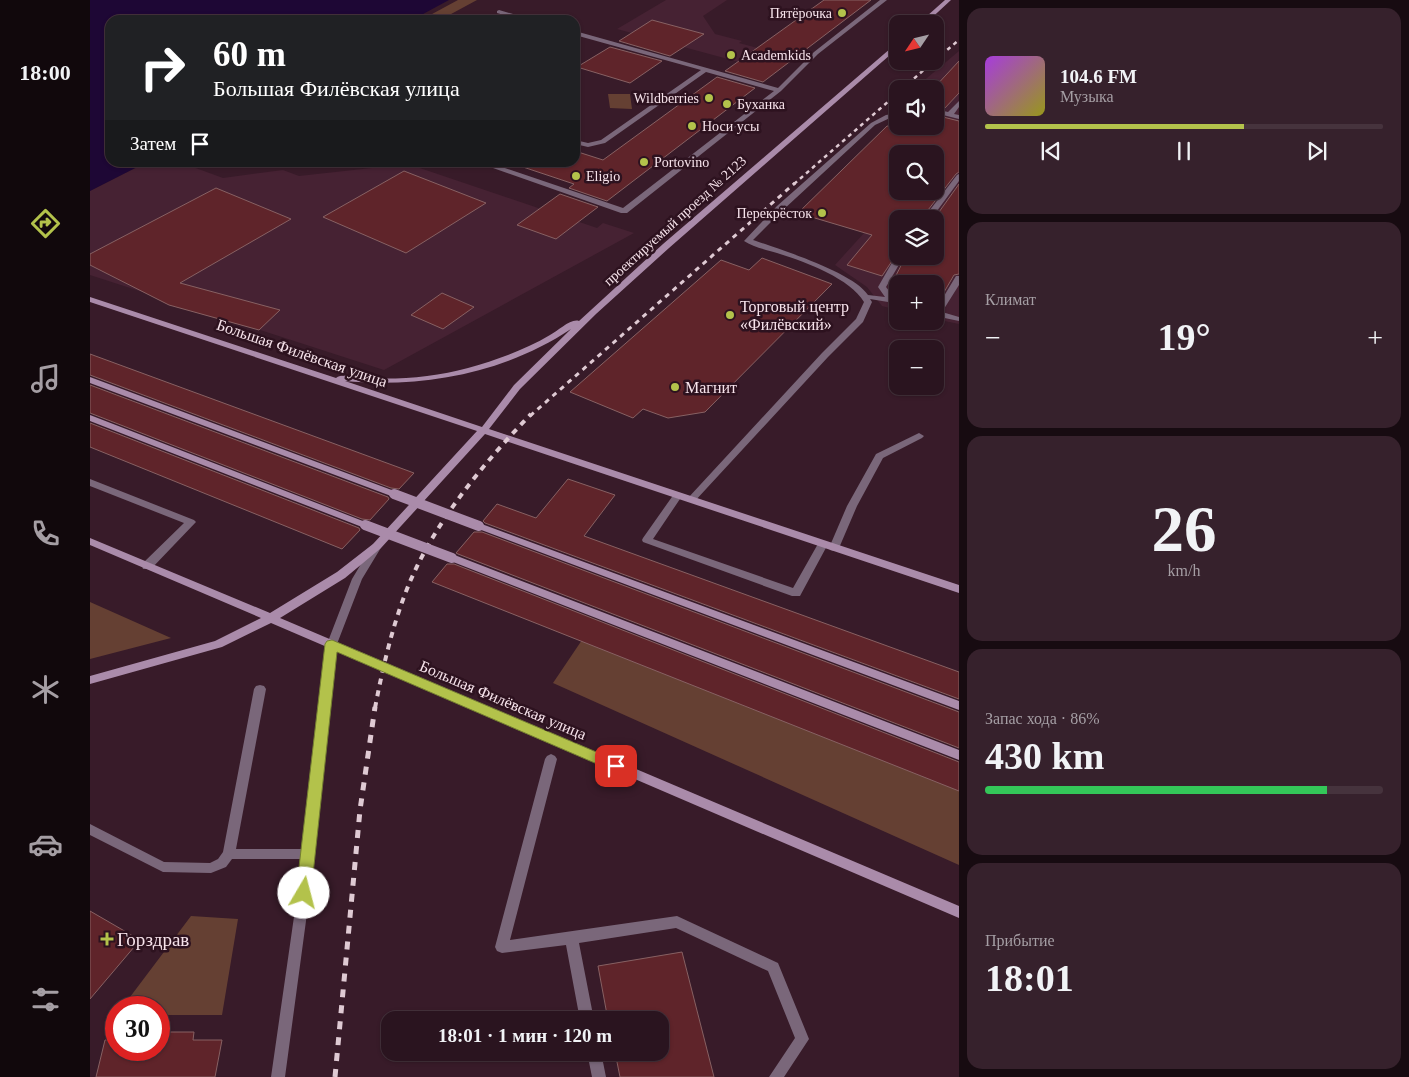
<!DOCTYPE html>
<html lang="ru">
<meta charset="utf-8">
<style>
:root{--surface:#2a141f;--page:#36212c;--text:#f1f3f6;--muted:#a59ea4;--line:#46333d;--accent:#b3c24b}
body{margin:0;font-family:"Times New Roman",serif;background:var(--page);color:var(--text);height:100vh;display:flex;flex-direction:column;font-size:19px;white-space:nowrap}
*{box-sizing:border-box;margin:0}
p{font-size:16px;color:var(--muted)}
.icon{flex:none;width:28px;height:28px;fill:none;stroke:currentColor;stroke-width:2;stroke-linecap:round;stroke-linejoin:round}
.map{position:relative;flex:1;overflow:hidden}
.panel{display:flex;flex-direction:column;gap:8px;padding:8px;background:#170b11;width:450px}
.panel>*{flex:none}
.banner{position:absolute;left:15px;top:15px;width:475px;height:152px;border-radius:15px;box-shadow:0 1px 4px #0004,0 0 0 1px var(--line);background:#202124;color:#fff;overflow:hidden}
.needle{width:32px;rotate:235deg}
.buttons{position:absolute;left:799px;top:15px;display:grid;gap:10px}
.buttons a{display:grid;place-items:center;width:55px;height:55px;border-radius:10px;background:var(--surface);box-shadow:0 1px 4px #0004,0 0 0 1px var(--line);font-size:25px}
.speed{position:absolute;left:15px;top:996px;display:flex;gap:10px;font-size:25px;font-weight:700;text-align:center}
.speed>*{display:grid;place-content:center;width:65px;height:65px;border-radius:50%;background:var(--surface);box-shadow:0 1px 4px #0004,0 0 0 1px var(--line);line-height:1}
.speed .limit{border:8px solid #d22;background:#fff;color:#111}
.pin{position:absolute;display:grid;place-items:center;width:42px;height:42px;color:#fff;margin:-21px;border-radius:10px;box-shadow:0 2px 8px #0006}
.me{position:absolute;width:55px;margin:-28px;rotate:8deg;stroke-linejoin:round;filter:drop-shadow(0 0 4px #0008)}
.turn{display:flex;align-items:center;gap:18px;height:105px;padding:0 25px;font-size:22px}
.turn .icon{width:65px;height:65px;stroke-width:2.5}
.turn b{display:block;font-size:35px;line-height:42px}
.then{display:flex;align-items:center;height:48px;padding:0 25px;background:#0003;gap:10px;font-size:19px}
.big{font-size:38px;font-weight:800;line-height:1.1}
.panel .tile{flex:1;display:flex;flex-direction:column;justify-content:center;gap:8px;min-width:0;padding:0 18px;border-radius:15px;background:var(--page)}
.panel .dial{align-items:center;gap:0}
.dial b{font-size:65px;line-height:1}
.song{display:flex;align-items:center;gap:15px}
.cover{width:60px;height:60px;border-radius:8px;background:linear-gradient(135deg,hsl(280 70% 55%),hsl(60 70% 35%))}
.played{height:5px;border-radius:2px;background:linear-gradient(90deg,var(--accent) 65%,var(--line) 65%)}
.keys{display:flex;justify-content:space-around;direction:ltr}
.heat{display:flex;justify-content:space-between;align-items:center;font-size:28px;direction:ltr}
.charge{height:8px;border-radius:4px;background:linear-gradient(90deg,#34c759 86%,var(--line) 0)}
.trip{position:absolute;left:291px;top:1011px;width:288px;height:50px;border-radius:15px;background:var(--surface);box-shadow:0 1px 4px #0004,0 0 0 1px var(--line);font-weight:800;line-height:50px;text-align:center}
main{display:flex;flex:1;min-height:0}
.tab-bar{display:flex;flex-direction:column;width:90px;justify-content:space-around;align-items:center;background:#11080c;color:var(--muted)}
.tab-bar .icon{width:35px;height:35px}
.tab-bar .on{color:var(--accent)}
.tab-bar b{font-size:22px;color:var(--text)}
.map>svg:first-child{display:block}
</style>
<main>
<nav class="tab-bar">
<b>18:00</b>
<svg class="icon on" aria-label="directions" viewBox="0 0 24 24"><path d="M12 3l9 9-9 9-9-9zM9 14v-3h6M13 9l2 2-2 2"/></svg>
<svg class="icon" aria-label="music" viewBox="0 0 24 24"><path d="M9 18V5l10-2v13"/><circle cx="6" cy="18" r="3"/><circle cx="16" cy="16" r="3"/></svg>
<svg class="icon" aria-label="phone" viewBox="0 0 24 24"><path d="M5 4h4l2 5-3 2q2 4 5 5l2-3 5 2v4C11 20 4 13 5 4z"/></svg>
<svg class="icon" aria-label="climate" viewBox="0 0 24 24"><path d="M12 3v18M4 7l16 10M4 17L20 7"/></svg>
<svg class="icon" aria-label="car" viewBox="0 0 24 24"><path d="M5 17H2v-5l4-1 3-4h7l3 4 3 1v5h-3M9 17h6M6 11h13"/><circle cx="7" cy="17" r="2"/><circle cx="17" cy="17" r="2"/></svg>
<svg class="icon" aria-label="filters" viewBox="0 0 24 24"><path d="M4 7h16M4 17h16"/><circle cx="9" cy="7" r="2"/><circle cx="15" cy="17" r="2"/></svg>
</nav>
<div class="map">
<svg width="869" height="1077" viewBox="0 0 869 1077">
<rect width="100%" height="100%" fill="#381b29"/>
<path fill="#462233" fill-rule="evenodd" d="M 576,0 L 637,0 L 613,16 L 625,34 L 652,41 L 649,43 L 704,58 L 686,72 L 527,29 Z
M 869,51 L 869,324 L 845,319 L 845,284 L 808,284 L 807,310 L 792,306 L 777,287 L 745,265 L 812,191 L 845,191 L 845,89 L 824,89 ZM 808,219 L 845,219 L 845,256 L 808,256 Z
M 55,163 L 92,163 L 133,178 L 193,170 L 209,176 L 318,164 L 507,228 L 513,223 L 544,233 L 294,370 L 0,275 L 0,191 Z"/>
<path fill="#654033" d="M 368,0 L 387,0 L 350,20 L 331,20 Z
M 518,94 L 540,94 L 542,109 L 520,108 Z
M 0,602 L 81,638 L 0,659 Z
M 492,640 L 869,789 L 869,865 L 463,683 Z
M 101,916 L 148,919 L 132,1015 L 69,1015 L 69,1008 L 37,1007 L 34,1005 Z"/>
<path fill="#1e0735" d="M 0,0 L 359,0 L 322,20 L 20,20 L 20,162 L 55,163 L 0,191 Z"/>
<path fill="#5f242a" stroke="#876163" fill-rule="evenodd" d="M 734,0 L 781,0 L 673,82 L 635,71 Z
M 562,20 L 614,34 L 580,56 L 529,41 Z
M 520,47 L 572,61 L 540,83 L 487,67 Z
M 869,61 L 869,93 L 854,109 L 845,107 L 845,89 L 843,89 Z
M 627,77 L 665,88 L 517,201 L 479,188 L 484,184 L 433,167 L 434,162 L 485,162 L 485,151 L 513,160 Z
M 845,115 L 869,121 L 869,172 L 866,174 L 831,219 L 808,219 L 808,252 L 792,276 L 757,265 L 782,235 L 708,213 L 797,126 L 845,126 ZM 808,154 L 845,154 L 845,191 L 808,191 Z
M 314,171 L 396,203 L 316,253 L 233,217 Z
M 869,184 L 869,274 L 864,275 L 850,299 L 845,298 L 845,284 L 808,284 L 808,287 L 801,285 L 816,256 L 845,256 L 844,219 Z
M 126,188 L 201,219 L 90,283 L 190,310 L 169,330 L 79,305 L 0,265 L 0,254 Z
M 470,194 L 508,207 L 466,239 L 427,225 Z
M 672,258 L 742,284 L 615,412 L 578,418 L 553,409 L 543,418 L 480,392 L 631,260 L 659,270 Z
M 352,293 L 384,307 L 353,329 L 321,315 Z
M 0,354 L 324,473 L 309,489 L 301,488 L 0,375 Z
M 0,385 L 298,497 L 299,499 L 280,520 L 272,519 L 0,413 Z
M 0,423 L 269,528 L 270,530 L 252,549 L 0,447 Z
M 478,479 L 525,495 L 494,536 L 869,672 L 869,699 L 395,523 L 393,521 L 407,504 L 446,518 Z
M 384,532 L 392,532 L 869,712 L 869,748 L 368,554 L 366,553 Z
M 357,564 L 364,564 L 869,762 L 869,791 L 342,582 Z
M 0,911 L 50,940 L 0,999 Z
M 592,952 L 624,1077 L 530,1077 L 525,1052 L 570,1052 L 570,1020 L 518,1020 L 508,966 Z
M 69,1032 L 104,1032 L 103,1040 L 132,1040 L 125,1077 L 6,1077 L 15,1040 L 26,1040 L 26,1050 L 69,1050 Z"/>
<g fill="none" stroke-linecap="round" stroke-linejoin="round">
<path fill="#7a677a" fill-rule="evenodd" d="M 790,0 L 797,0 L 728,54 L 691,91 L 537,213 L 531,213 L 386,162 L 397,162 L 533,208 L 684,91 L 616,72 L 515,143 L 498,147 L 485,144 L 485,140 L 498,143 L 511,140 L 611,70 L 485,35 L 485,31 L 688,88 L 724,52 Z
M 409,10 L 440,19 L 441,20 L 431,20 L 407,13 L 407,11 Z
M 869,101 L 869,107 L 864,114 L 869,115 L 869,119 L 845,113 L 845,109 L 858,112 Z
M 808,113 L 808,117 L 800,118 L 785,125 L 693,210 L 663,240 C 689,249 763,272 778,295 L 795,297 L 788,287 L 807,254 L 808,256 L 814,256 L 796,287 L 808,302 L 804,303 L 780,299 L 782,302 L 773,322 L 738,357 L 604,502 L 598,502 L 596,500 L 598,498 L 732,353 L 766,319 L 774,302 C 760,278 713,261 687,253 C 677,250 663,247 654,241 L 687,206 L 781,123 L 796,115 Z
M 869,174 L 869,181 L 841,219 L 833,219 L 867,175 Z
M 866,276 L 869,276 L 869,285 L 852,312 L 869,317 L 869,321 L 845,316 L 845,311 Z
M 829,433 L 834,436 L 832,438 L 793,458 L 767,506 L 749,548 L 744,551 L 740,550 L 739,548 L 757,506 L 786,454 Z
M 0,479 L 104,520 L 106,522 L 61,569 L 53,569 L 52,566 L 53,563 L 94,523 L 0,486 Z
M 587,493 L 592,496 L 563,539 L 703,588 L 729,542 L 737,542 L 738,544 L 710,596 L 702,596 L 553,542 L 552,540 L 553,538 L 584,494 Z
M 170,685 L 174,686 L 176,689 L 146,849 L 219,849 L 223,850 L 225,854 L 223,858 L 219,859 L 142,859 L 136,867 L 121,873 L 73,872 L 0,835 L 0,824 L 74,862 L 120,863 L 128,859 L 133,852 L 164,689 L 166,686 Z
M 461,754 L 465,756 L 467,759 L 420,940 L 587,916 L 688,963 L 719,1039 L 694,1077 L 679,1077 L 705,1038 L 678,971 L 586,928 L 489,943 L 504,1020 L 490,1020 L 476,945 L 412,953 L 407,951 L 405,947 L 455,759 L 457,756 Z
M 497,1052 L 511,1052 L 516,1077 L 502,1077 Z"/>
<path fill="#7a677a" fill-rule="evenodd" d="M 287,543 L 292,546 L 272,579 L 247,644 L 225,854 L 195,1077 L 181,1077 L 213,854 L 237,644 L 262,579 L 283,544 Z"/>
<path fill="#aa8baa" fill-rule="evenodd" d="M 855,0 L 861,0 L 835,24 L 828,24 Z
M 808,42 L 808,48 L 579,248 L 506,314 L 430,389 L 399,429 L 869,585 L 869,593 L 395,434 L 291,548 L 255,578 L 190,618 L 869,906 L 869,918 L 181,623 L 132,647 L 0,684 L 0,676 L 125,641 L 171,618 L 0,545 L 0,538 L 180,613 L 247,572 L 283,544 L 387,431 L 0,302 L 0,297 L 246,378 C 252,373 267,377 275,378 C 309,380 345,377 378,368 C 406,360 435,350 460,335 C 468,331 481,318 489,321 L 573,244 ZM 481,329 L 424,385 L 392,427 L 255,381 C 333,388 415,373 481,329 Z
M 0,377 L 307,492 L 309,494 L 304,497 L 301,496 L 0,383 Z
M 0,415 L 278,523 L 280,525 L 278,527 L 272,527 L 0,421 Z
M 389,523 L 869,701 L 869,710 L 386,528 L 384,526 L 386,524 Z
M 362,554 L 869,750 L 869,760 L 358,560 L 357,558 L 358,556 Z"/>
<path stroke="#dfcad3" stroke-width="2.5" stroke-dasharray="4 4" stroke-linecap="butt" d="M 845,60 L 869,40
M 812,89 L 844,61
M 704,184 L 808,93"/>
<path stroke="#dfcad3" stroke-width="3" stroke-dasharray="5 5" stroke-linecap="butt" d="M 440,416 L 705,183"/>
<path stroke="#dfcad3" stroke-width="4" stroke-dasharray="6 6" stroke-linecap="butt" d="M 285,708 C 293,666 303,623 319,584 C 346,520 393,464 441,414"/>
<path stroke="#dfcad3" stroke-width="5" stroke-dasharray="8 8" stroke-linecap="butt" d="M 245,1077 L 270,810 L 285,707"/>
<path stroke="#aa8baa" stroke-width="10" d="M 304,494 L 389,526
M 275,525 L 362,558"/>
</g>
<path fill="#b3c24b" stroke="#747e31" d="M 242,640 L 530,762 L 532,766 L 530,770 L 526,772 L 521,770 L 247,652 L 221,893 L 219,897 L 214,899 L 209,897 L 206,893 L 235,644 L 237,641 Z"/>
<g fill="#b3c24b" stroke="#2d121f" stroke-width="2">
<circle cx="752" cy="13" r="5"/>
<circle cx="641" cy="55" r="5"/>
<circle cx="619" cy="98" r="5"/>
<circle cx="637" cy="104" r="5"/>
<circle cx="602" cy="126" r="5"/>
<circle cx="554" cy="162" r="5"/>
<circle cx="486" cy="176" r="5"/>
<circle cx="732" cy="213" r="5"/>
<circle cx="640" cy="315" r="5"/>
<circle cx="585" cy="387" r="5"/>
<path d="M14.5 931.5h5v5h5v5h-5v5h-5v-5h-5v-5h5z"/>
</g>
<g text-anchor="middle" dominant-baseline="central" stroke-width="5" stroke-linejoin="round" paint-order="stroke">
<g font-size="14" fill="#f7e3eb" stroke="#2d121f" text-anchor="start">
<text x="742" y="13" text-anchor="end">Пятёрочка</text>
<text x="651" y="55">Academkids</text>
<text x="609" y="98" text-anchor="end">Wildberries</text>
<text x="647" y="104">Буханка</text>
<text x="612" y="126">Носи усы</text>
<text x="564" y="162">Portovino</text>
<text x="496" y="176">Eligio</text>
<text x="722" y="213" text-anchor="end">Перекрёсток</text>
</g>
<g font-size="14" fill="#f7e3eb" stroke="#2d121f">
<text transform="translate(585 221) rotate(-42)">проектируемый проезд № 2123</text>
</g>
<g font-size="16" fill="#f7e3eb" stroke="#2d121f" text-anchor="start">
<text x="650" y="306">Торговый центр<tspan x="650" dy="18">«Филёвский»</tspan></text>
<text x="595" y="387">Магнит</text>
</g>
<g font-size="16" fill="#f7e3eb" stroke="#2d121f">
<text transform="translate(212 353) rotate(19)">Большая Филёвская улица</text>
<text transform="translate(413 700) rotate(23)">Большая Филёвская улица</text>
</g>
<g font-size="19" fill="#f7e3eb" stroke="#2d121f" text-anchor="start">
<text x="27" y="939">Горздрав</text>
</g>
</g>
</svg>
<div class="buttons">
<a><svg class="needle" viewBox="-14 -14 28 28"><path d="M0-13l5 13h-10z" fill="#e53935"/><path d="M0 13l5-13h-10z" fill="#a59ea4"/></svg></a>
<a><svg class="icon" aria-label="sound" viewBox="0 0 24 24"><path d="M4 9h4l5-4v14l-5-4H4zM17 9q2 3 0 6"/></svg></a>
<a><svg class="icon" aria-label="search" viewBox="0 0 24 24"><circle cx="10" cy="10" r="6"/><path d="M15 15l6 6"/></svg></a>
<a><svg class="icon" aria-label="layers" viewBox="0 0 24 24"><path d="M12 4l9 5-9 5-9-5zM3 14l9 5 9-5"/></svg></a>
<a>+</a>
<a>−</a>
</div>
<div class="speed"><div class="limit">30</div></div>
<div class="pin" style="left:526px;top:766px;background:#d93025"><svg class="icon" aria-label="arrive" viewBox="0 0 24 24"><path d="M6 21V4h12l-3 4 3 4H6"/></svg></div>
<svg class="me" style="left:214px;top:893px" viewBox="-20 -20 40 40"><circle r="19" fill="#fff"/><path d="M0-13L10 11 0 6-10 11z" fill="#b3c24b"/></svg>
<div class="trip">18:01 · 1 мин · 120 m</div>
<div class="banner">
<div class="turn"><svg class="icon" aria-label="right" viewBox="0 0 24 24"><path d="M7 20v-9h11M14 6l5 5-5 5"/></svg><div><b>60 m</b>Большая Филёвская улица</div></div>
<div class="then">Затем<svg class="icon" aria-label="arrive" viewBox="0 0 24 24"><path d="M6 21V4h12l-3 4 3 4H6"/></svg></div>
</div>
</div>
<section class="panel">
<div class="tile">
<div class="song"><i class="cover"></i><div><b>104.6 FM</b><p>Музыка</p></div></div>
<div class="played"></div>
<div class="keys"><svg class="icon" aria-label="previous" viewBox="0 0 24 24"><path d="M18 5L8 12l10 7zM5 5v14"/></svg><svg class="icon" aria-label="pause" viewBox="0 0 24 24"><path d="M8 5v14M16 5v14"/></svg><svg class="icon" aria-label="next" viewBox="0 0 24 24"><path d="M6 5l10 7-10 7zM19 5v14"/></svg></div>
</div>
<div class="tile"><p>Климат</p>
<div class="heat"><a>−</a><b class="big">19°</b><a>+</a></div>
</div>
<div class="tile dial"><b>26</b><p>km/h</p></div>
<div class="tile"><p>Запас хода · 86%</p><b class="big">430 km</b><div class="charge"></div></div>
<div class="tile"><p>Прибытие</p><b class="big">18:01</b></div>
</section>
</main>
